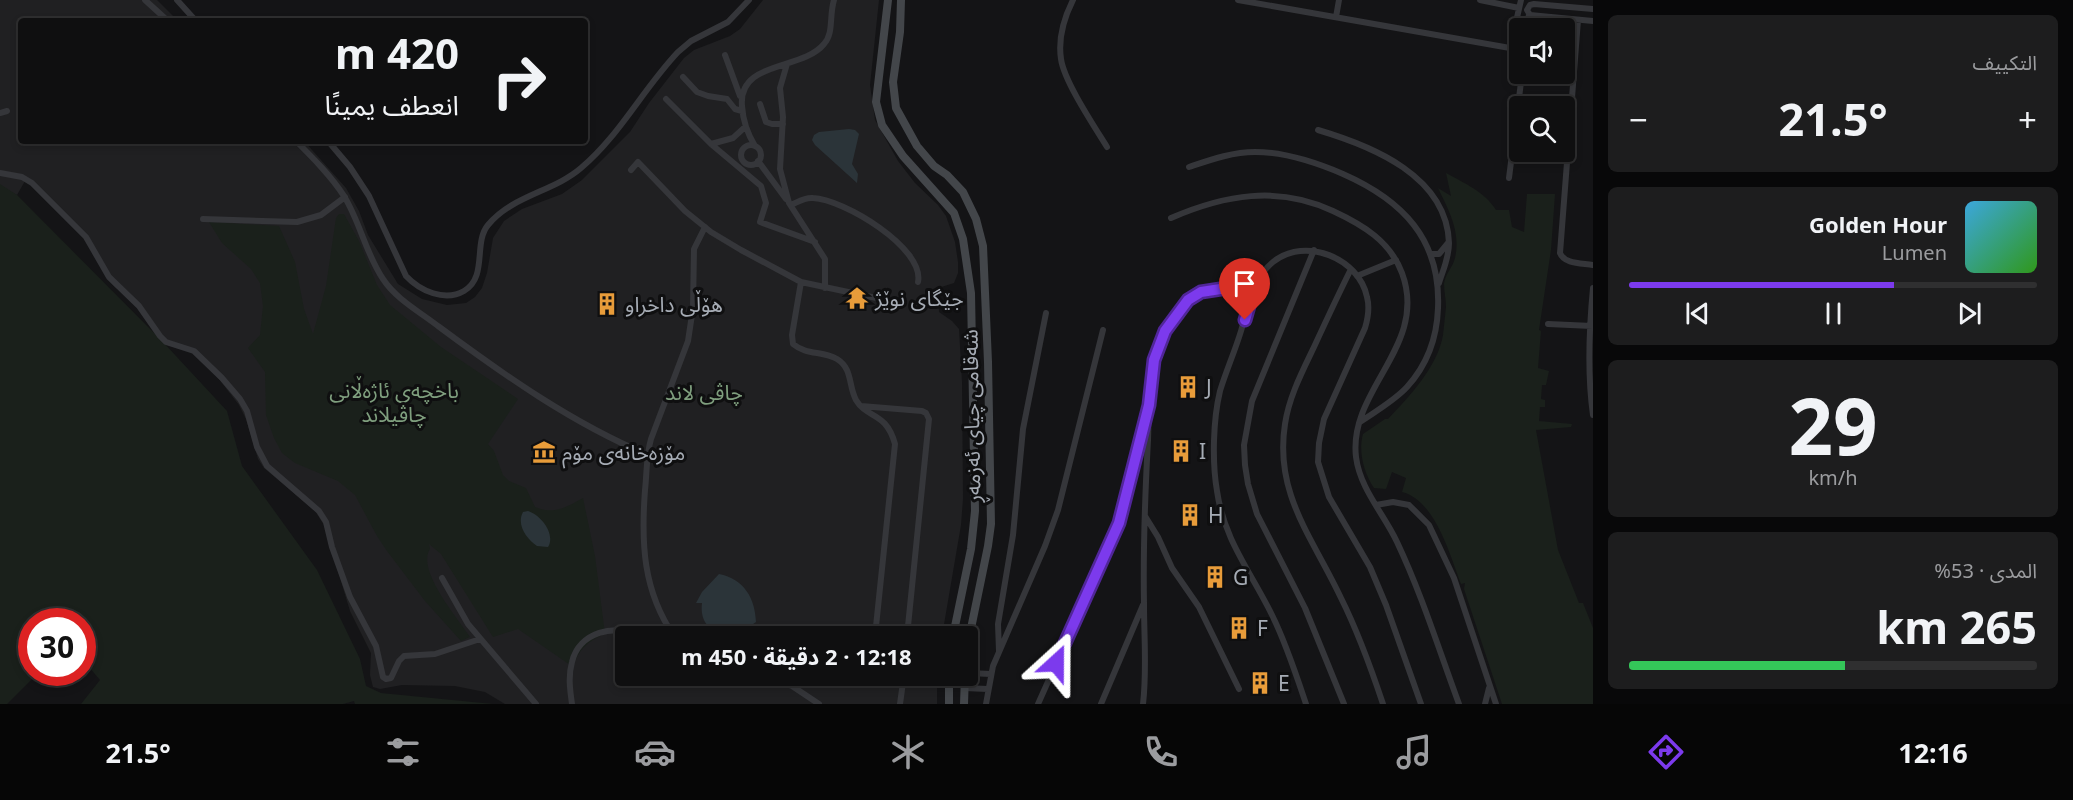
<!DOCTYPE html>
<html lang="ar">
<meta charset="utf-8">
<style>
:root{--surface:#0f0f10;--page:#1d1d1e;--text:#f1f3f6;--muted:#9b9c9f;--line:#2f2f30;--accent:#7c3aed}
body{margin:0;font-family:"Noto Sans","Noto Sans Arabic",sans-serif;background:var(--page);color:var(--text);direction:rtl;height:100vh;display:flex;flex-direction:column;font-size:22px;white-space:nowrap}
*{box-sizing:border-box;margin:0}
p{font-size:20px;color:var(--muted)}
.icon{flex:none;width:33px;height:33px;fill:none;stroke:currentColor;stroke-width:2;stroke-linecap:round;stroke-linejoin:round}
.map{position:relative;flex:1;overflow:hidden;direction:ltr}
.details{display:flex;flex-direction:column;gap:15px;padding:15px;background:#080809;width:480px}
.details>*{flex:none}
.banner{position:absolute;left:18px;top:18px;width:570px;height:126px;border-radius:6px;box-shadow:0 3px 9px #0003,0 0 0 2px var(--line);direction:rtl;background:#0f0f10;color:var(--text);overflow:hidden}
.controls{position:absolute;left:1509px;top:18px;display:grid;gap:12px}
.controls a{display:grid;place-items:center;width:66px;height:66px;border-radius:6px;background:var(--surface);box-shadow:0 3px 9px #0003,0 0 0 2px var(--line);font-size:30px}
.speed{position:absolute;left:18px;top:608px;display:flex;gap:12px;font-size:30px;font-weight:700;text-align:center}
.speed>*{display:grid;place-content:center;width:78px;height:78px;border-radius:50%;background:var(--surface);box-shadow:0 3px 9px #0003,0 0 0 2px var(--line);line-height:1}
.speed .limit{border:9px solid #d22;background:#fff;color:#111}
.pin{position:absolute;display:grid;place-items:center;width:51px;height:51px;color:#fff;margin:-62px -26px;border-radius:50% 50% 50% 0;rotate:-45deg;box-shadow:0 0 6px #0007}
.pin .icon{rotate:45deg}
.me{position:absolute;width:66px;margin:-33px;rotate:24deg;stroke-linejoin:round;filter:drop-shadow(0 0 4px #0008)}
.turn{display:flex;align-items:center;gap:21px;height:126px;padding:0 30px;font-size:27px}
.turn .icon{width:78px;height:78px;stroke-width:2.5}
.turn b{display:block;font-size:42px;line-height:51px}
.big{font-size:45px;font-weight:700;line-height:1.1}
.details .card{flex:1;display:flex;flex-direction:column;justify-content:center;gap:9px;min-width:0;padding:0 21px;border-radius:9px;background:var(--page)}
.details .dial{align-items:center;gap:0}
.dial b{font-size:78px;line-height:1}
.song{display:flex;align-items:center;gap:18px}
.cover{width:72px;height:72px;border-radius:9px;background:linear-gradient(135deg,hsl(200 70% 55%),hsl(110 70% 35%))}
.played{height:6px;border-radius:3px;background:linear-gradient(90deg,var(--accent) 65%,var(--line) 65%)}
.keys{display:flex;justify-content:space-around;direction:ltr}
.heat{display:flex;justify-content:space-between;align-items:center;font-size:33px;direction:ltr}
.charge{height:9px;border-radius:4px;background:linear-gradient(90deg,#34c759 53%,var(--line) 0)}
.trip{position:absolute;left:615px;top:626px;width:363px;height:60px;border-radius:6px;background:var(--surface);box-shadow:0 3px 9px #0003,0 0 0 2px var(--line);font-weight:700;line-height:60px;text-align:center;direction:rtl}
.dock{display:flex;height:96px;justify-content:space-around;align-items:center;background:#060606;color:var(--muted)}
.dock .icon{width:42px;height:42px}
.dock .selected{color:var(--accent)}
.dock b{font-size:27px;color:var(--text)}
main{display:flex;flex:1;min-height:0}
.map>svg:first-child{display:block}
</style>
<main>
<section class="details">
<div class="card"><p>التكييف</p>
<div class="heat"><a>−</a><b class="big">21.5°</b><a>+</a></div>
</div>
<div class="card">
<div class="song"><i class="cover"></i><div><b>Golden Hour</b><p>Lumen</p></div></div>
<div class="played"></div>
<div class="keys"><svg class="icon" aria-label="previous" viewBox="0 0 24 24"><path d="M18 5L8 12l10 7zM5 5v14"/></svg><svg class="icon" aria-label="pause" viewBox="0 0 24 24"><path d="M8 5v14M16 5v14"/></svg><svg class="icon" aria-label="next" viewBox="0 0 24 24"><path d="M6 5l10 7-10 7zM19 5v14"/></svg></div>
</div>
<div class="card dial"><b>29</b><p>km/h</p></div>
<div class="card"><p>المدى · 53%</p><b class="big">265 km</b><div class="charge"></div></div>
</section>
<div class="map">
<svg width="1593" height="704" viewBox="0 0 1593 704">
<rect width="100%" height="100%" fill="#141416"/>
<path fill="#202022" d="M 0,0 L 157,0 L 178,21 L 21,21 L 21,141 L 304,141 L 346,188 L 359,211 L 368,235 L 398,284 L 422,299 L 447,305 L 466,303 L 475,297 L 482,288 L 487,273 L 493,238 L 504,221 L 522,209 L 562,194 L 582,180 L 630,132 L 649,103 L 684,58 L 694,50 L 730,36 L 740,29 L 763,0 L 879,0 L 870,85 L 875,120 L 898,161 L 915,183 L 938,205 L 946,216 L 955,242 L 958,262 L 958,273 L 954,283 L 938,288 L 939,312 L 952,321 L 959,329 L 962,382 L 963,499 L 961,525 L 942,636 L 626,636 L 626,675 L 937,675 L 937,704 L 505,704 L 485,692 L 455,686 L 402,685 L 380,689 L 373,687 L 370,675 L 371,653 L 350,611 L 324,525 L 315,511 L 264,468 L 258,459 L 246,419 L 239,405 L 215,374 L 193,353 L 169,345 L 132,301 L 114,286 L 104,273 L 86,239 L 32,185 L 25,181 L 17,195 L 0,187 Z"/>
<path fill="#1a201b" d="M 1446,173 C 1464,183 1485,192 1496,210 L 1509,210 L 1512,227 L 1524,232 L 1527,194 L 1555,194 L 1551,250 L 1539,330 L 1541,331 L 1538,368 L 1549,371 L 1546,385 L 1542,385 L 1541,399 L 1545,400 L 1545,407 L 1540,407 L 1539,421 L 1572,424 L 1571,427 L 1536,430 L 1558,550 L 1579,603 L 1583,603 L 1593,628 L 1593,704 L 1502,704 L 1464,589 L 1465,583 L 1461,584 C 1450,555 1435,500 1402,492 L 1406,478 L 1392,472 L 1386,489 L 1374,488 C 1364,473 1358,452 1363,434 L 1385,419 L 1388,419 C 1409,397 1438,366 1443,335 C 1444,326 1445,316 1446,307 C 1446,299 1444,291 1444,284 C 1445,274 1453,267 1455,258 C 1461,232 1449,211 1438,188 L 1451,196 Z
M 0,184 L 17,195 L 163,342 L 227,411 L 242,466 L 317,570 L 360,659 L 366,686 L 381,693 L 493,704 L 355,704 L 354,701 L 343,704 L 81,704 L 100,680 L 83,660 L 82,621 L 32,621 L 32,672 L 39,672 L 7,704 L 0,704 Z
M 339,214 L 344,214 L 359,241 L 377,285 L 390,305 L 441,347 L 518,399 L 488,444 L 494,451 L 503,475 L 509,481 L 526,488 L 535,507 C 554,515 567,507 583,498 L 595,556 L 605,634 C 588,641 579,649 573,667 L 518,629 L 493,637 L 441,554 L 429,544 L 430,549 C 416,570 458,619 470,637 L 461,641 L 425,601 L 387,551 L 377,536 L 355,495 L 338,481 L 295,463 L 282,453 L 274,438 L 266,415 L 265,372 L 248,348 L 260,335 L 263,306 L 260,283 L 251,269 L 222,243 L 209,222 L 279,226 L 295,262 L 304,309 L 313,334 L 326,286 L 336,218 Z"/>
<path fill="#2b3439" d="M 849,129 L 855,130 L 859,134 L 852,164 L 858,174 L 857,183 L 815,145 L 812,140 L 814,135 L 819,132 Z
M 528,511 C 541,515 556,534 548,547 L 537,546 C 527,539 516,525 523,512 Z
M 719,574 C 744,579 755,598 756,622 L 738,634 L 724,636 L 724,632 C 707,631 700,619 702,603 L 696,603 L 702,592 Z"/>
<g fill="none" stroke-linecap="round" stroke-linejoin="round">
<path stroke="#35363a" stroke-width="6" d="M 145,0 L 168,21
M 177,0 L 196,21
M 1073,0 C 1064,18 1058,39 1061,59 C 1064,81 1094,126 1107,147
M 1238,0 L 1510,48 L 1521,0
M 1480,0 L 1519,8
M 1593,9 L 1534,4 L 1530,5 L 1527,10 L 1530,15 L 1593,21
M 1336,17 L 1339,0
M 1578,20 L 1560,253 C 1564,264 1582,263 1593,265
M 1527,28 L 1529,14
M 725,55 L 740,96
M 787,64 L 780,88 L 783,117 L 780,169 L 789,203 L 825,259 L 825,288
M 683,77 L 697,92 L 708,96 L 727,99 L 735,109 L 742,111
M 666,99 L 711,144 L 761,186 L 766,203 L 760,222 L 815,242
M 760,104 L 766,122 L 772,124 L 783,124
M 0,113 L 7,111
M 1318,130 C 1372,146 1447,176 1449,243 C 1449,258 1443,270 1439,283
M 296,141 C 313,158 331,176 344,196 C 360,222 366,254 383,279 C 396,299 420,312 438,326 C 504,375 572,423 648,455
M 328,141 L 350,167 L 369,196 L 406,276 C 420,291 445,302 464,291 C 488,277 473,243 488,225 C 513,195 553,192 581,168 C 620,135 643,89 678,52 L 691,41 L 728,22 L 749,0
M 711,144 L 733,138 L 745,127
M741 155a10 10 0 1 1 20 0a10 10 0 1 1-20 0Z
M 755,146 C 747,133 743,121 742,106 C 738,60 802,71 824,44 C 834,33 829,16 834,0
M 758,161 L 786,199
M 1189,167 C 1210,160 1232,152 1255,152 C 1285,152 1315,162 1343,174 C 1402,200 1441,239 1438,308 C 1437,337 1427,365 1407,387 C 1394,401 1376,411 1360,422
M 631,170 L 638,162 L 685,211 L 711,232 L 741,250 L 801,282 L 881,299
M 0,173 L 22,177 L 32,183 L 86,237 L 109,277 L 139,306 L 160,336 L 166,342 L 194,351 L 222,378 L 240,399 L 247,411 L 257,447 L 267,466 L 319,511 L 326,522 L 332,547 L 350,597 L 376,646 L 383,677 L 386,679 L 391,678 L 399,661 L 404,656 L 435,654 L 480,639
M 1509,178 L 1522,74
M 791,205 C 798,202 805,197 813,198 C 843,199 925,248 918,282
M 1171,218 C 1224,195 1278,185 1333,211 C 1363,225 1390,241 1402,273 C 1429,346 1348,389 1356,457 C 1360,489 1384,514 1397,542 C 1422,595 1439,650 1459,704
M 203,219 L 297,222 L 321,215 L 345,197
M 1314,250 L 1252,401 L 1244,445 L 1245,465 L 1248,484 L 1257,514 L 1305,608 L 1344,704
M 1430,254 L 1439,254 L 1448,243
M 1351,269 C 1338,295 1326,321 1314,347 C 1302,372 1289,397 1285,424 C 1274,494 1313,538 1341,598 C 1358,632 1371,668 1383,704
M 1357,276 L 1396,260
M 801,282 L 792,335 L 793,344 C 806,355 823,351 837,359 C 853,369 848,385 856,400 C 867,419 886,411 895,444 L 875,636
M 1593,288 C 1589,330 1587,373 1593,415
M 1548,324 L 1592,326
M 861,406 L 922,411 L 926,413 L 929,419 L 907,636
M 1376,505 L 1393,502 L 1409,505 L 1429,525 L 1454,578 L 1496,704
M 1145,516 L 1158,537 L 1172,568 L 1199,607 L 1239,689
M 442,578 L 468,624 L 536,704
M 674,636 C 643,591 641,543 645,490 C 647,473 646,456 651,439 L 688,341 L 693,308 L 694,249 L 705,227
M 999,651 L 998,624 L 1013,535 L 1023,429 L 1046,313
M 968,673 L 991,674
M 761,675 L 792,686 L 819,704
M 964,688 L 988,689
M 572,704 C 570,690 568,676 572,662 C 579,632 615,623 640,636
M 900,704 L 904,675
M 986,704 L 993,666 L 1045,546 L 1058,510 L 1103,330
M 1038,704 L 1119,523 L 1146,419
M 1101,704 L 1143,605
M 1143,704 C 1147,671 1144,638 1144,604 C 1143,549 1145,495 1148,440 C 1149,414 1148,384 1155,359 C 1160,338 1171,313 1188,300 C 1206,285 1233,288 1254,289
M 1306,704 C 1296,674 1286,643 1272,615 C 1251,572 1224,540 1217,491 C 1212,462 1213,420 1220,391 C 1226,371 1235,351 1241,331 C 1248,307 1253,278 1273,262 C 1305,236 1359,258 1367,297 C 1370,308 1368,318 1365,328 L 1324,419 L 1319,443 L 1318,462 L 1329,497 L 1370,567 L 1386,605 L 1421,704
M 1485,704 L 1489,688"/>
<path stroke="#43464a" stroke-width="8" d="M 888,0 L 876,102 L 882,125 L 903,156 L 954,213 L 963,239 L 971,293 L 975,511 L 971,549 L 953,636
M 901,0 L 900,32 L 893,82 L 896,108 L 917,146 L 934,166 L 947,175 L 963,192 L 976,219 L 983,246 L 988,362 L 991,524 L 988,546 L 968,643
M 949,675 L 949,704
M 964,704 L 965,675"/>
</g>
<g fill="none" stroke-linecap="round" stroke-linejoin="round">
<g stroke="#51269a" stroke-width="15">
<path id="route" d="M 1056,663 L 1119,523 L 1149,405 L 1154,360 L 1165,331 L 1188,300 L 1201,292 L 1227,288 L 1254,289 L 1245,320"/>
</g>
<use href="#route" stroke="#7c3aed" stroke-width="10"/>
</g>
<defs>
<g id="temple-bare" transform="scale(1.8)"><path d="M0-6L5-2H3V0L6.5 2.5H4V6H1.5V3h-3V6H-4V2.5H-6.5L-3 0V-2H-5Z" fill="#e89c3a" stroke="#0f0f10" stroke-width="2.5" paint-order="stroke"/></g>
<g id="building-bare" transform="scale(1.8)"><path d="M-4-6H4V6H1V3H-1V6H-4ZM-2.5-4.3h1.7v1.8h-1.7ZM.8-4.3h1.7v1.8H.8ZM-2.5-1h1.7V.8h-1.7ZM.8-1h1.7V.8H.8Z" fill="#e89c3a" stroke="#0f0f10" stroke-width="2.5" paint-order="stroke"/></g>
<g id="museum-bare" transform="scale(1.8)"><path d="M0-6L6-3V-2H-6V-3ZM-5-1h2V3h-2ZM-1-1h2V3h-2ZM3-1h2V3H3ZM-6 4H6V6H-6Z" fill="#e89c3a" stroke="#0f0f10" stroke-width="2.5" paint-order="stroke"/></g>
</defs>
<g fill-rule="evenodd">
<use href="#temple-bare" x="857" y="298"/>
<use href="#building-bare" x="607" y="304"/>
<use href="#building-bare" x="1188" y="387"/>
<use href="#building-bare" x="1181" y="451"/>
<use href="#museum-bare" x="544" y="452"/>
<use href="#building-bare" x="1190" y="515"/>
<use href="#building-bare" x="1215" y="577"/>
<use href="#building-bare" x="1239" y="628"/>
<use href="#building-bare" x="1260" y="683"/>
</g>
<g text-anchor="middle" dominant-baseline="central" stroke-width="6" stroke-linejoin="round" paint-order="stroke">
<g font-size="21" fill="#a6acb5" stroke="#0f0f10" text-anchor="start">
<text x="875" y="298">جێگای نوێژ</text>
<text x="625" y="304">هۆڵی داخراو</text>
<text x="1206" y="387">J</text>
<text x="1199" y="451">I</text>
<text x="562" y="452">مۆزەخانەی مۆم</text>
<text x="1208" y="515">H</text>
<text x="1233" y="577">G</text>
<text x="1257" y="628">F</text>
<text x="1278" y="683">E</text>
</g>
<g font-size="21" fill="#7f9f7e" stroke="#0f0f10">
<text x="394" y="390">باخچەی ئاژەڵانی<tspan x="394" dy="24">چاڤیلاند</tspan></text>
<text x="704" y="392">چاڤی لاند</text>
</g>
<g font-size="21" fill="#a6acb5" stroke="#0f0f10">
<text transform="translate(971 416) rotate(-91)">شەقامی چیای ئەزمەڕ</text>
</g>
</g>
</svg>
<div class="controls">
<a><svg class="icon" aria-label="sound" viewBox="0 0 24 24"><path d="M4 9h4l5-4v14l-5-4H4zM17 9q2 3 0 6"/></svg></a>
<a><svg class="icon" aria-label="search" viewBox="0 0 24 24"><circle cx="10" cy="10" r="6"/><path d="M15 15l6 6"/></svg></a>
</div>
<div class="speed"><div class="limit">30</div></div>
<div class="pin" style="left:1245px;top:320px;background:#d93025"><svg class="icon" aria-label="arrive" viewBox="0 0 24 24"><path d="M6 21V4h12l-3 4 3 4H6"/></svg></div>
<svg class="me" style="left:1056px;top:663px" viewBox="-20 -20 40 40"><path d="M0-17L14 15 0 8-14 15z" fill="#7c3aed" stroke="#fff" stroke-width="4"/></svg>
<div class="trip">12:18 · 2 دقيقة · 450 m</div>
<div class="banner">
<div class="turn"><svg class="icon" aria-label="right" viewBox="0 0 24 24"><path d="M7 20v-9h11M14 6l5 5-5 5"/></svg><div><b>420 m</b>انعطف يمينًا</div></div>
</div>
</div>
</main>
<nav class="dock">
<b>12:16</b>
<svg class="icon selected" aria-label="directions" viewBox="0 0 24 24"><path d="M12 3l9 9-9 9-9-9zM9 14v-3h6M13 9l2 2-2 2"/></svg>
<svg class="icon" aria-label="music" viewBox="0 0 24 24"><path d="M9 18V5l10-2v13"/><circle cx="6" cy="18" r="3"/><circle cx="16" cy="16" r="3"/></svg>
<svg class="icon" aria-label="phone" viewBox="0 0 24 24"><path d="M5 4h4l2 5-3 2q2 4 5 5l2-3 5 2v4C11 20 4 13 5 4z"/></svg>
<svg class="icon" aria-label="climate" viewBox="0 0 24 24"><path d="M12 3v18M4 7l16 10M4 17L20 7"/></svg>
<svg class="icon" aria-label="car" viewBox="0 0 24 24"><path d="M5 17H2v-5l4-1 3-4h7l3 4 3 1v5h-3M9 17h6M6 11h13"/><circle cx="7" cy="17" r="2"/><circle cx="17" cy="17" r="2"/></svg>
<svg class="icon" aria-label="filters" viewBox="0 0 24 24"><path d="M4 7h16M4 17h16"/><circle cx="9" cy="7" r="2"/><circle cx="15" cy="17" r="2"/></svg>
<b>21.5°</b>
</nav>
